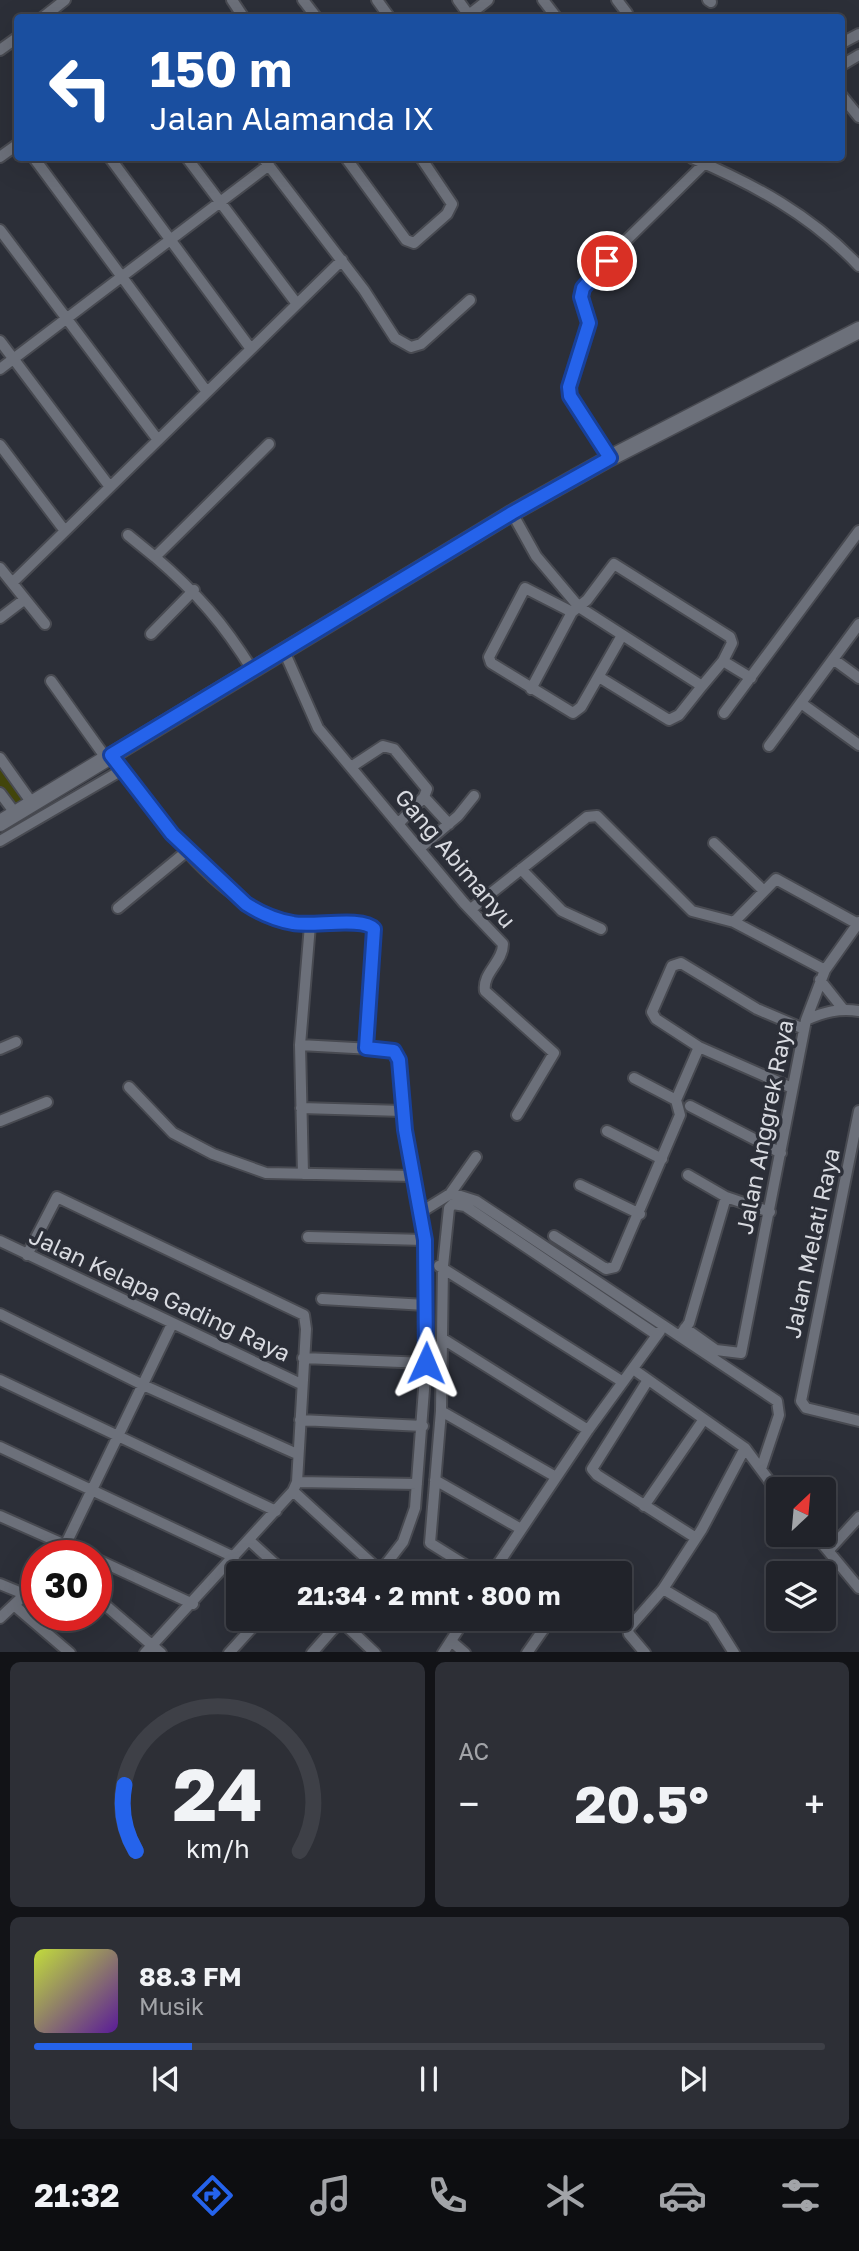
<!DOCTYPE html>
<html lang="id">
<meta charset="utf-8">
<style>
:root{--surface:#21232a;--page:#2d2f36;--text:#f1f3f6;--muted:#a2a4a8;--line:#3e4047;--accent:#2563eb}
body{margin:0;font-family:"Golos Text",sans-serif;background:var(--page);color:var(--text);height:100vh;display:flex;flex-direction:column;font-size:26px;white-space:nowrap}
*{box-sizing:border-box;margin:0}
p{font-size:23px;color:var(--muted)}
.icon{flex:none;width:38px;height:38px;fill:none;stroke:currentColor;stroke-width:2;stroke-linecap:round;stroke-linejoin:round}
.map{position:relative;height:1652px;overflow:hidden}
.drawer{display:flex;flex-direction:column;gap:10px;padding:10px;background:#121317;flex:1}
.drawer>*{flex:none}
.top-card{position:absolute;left:14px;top:14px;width:831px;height:147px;border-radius:7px;box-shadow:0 7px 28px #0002,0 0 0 2px var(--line);background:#1a4fa0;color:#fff;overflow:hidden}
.needle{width:46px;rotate:26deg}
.buttons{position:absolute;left:766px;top:1477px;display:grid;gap:14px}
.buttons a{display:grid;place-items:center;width:70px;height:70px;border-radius:7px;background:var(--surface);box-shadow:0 7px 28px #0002,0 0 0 2px var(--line);font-size:35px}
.speed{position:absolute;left:21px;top:1540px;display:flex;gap:14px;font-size:35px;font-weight:700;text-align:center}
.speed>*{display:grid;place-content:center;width:91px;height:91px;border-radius:50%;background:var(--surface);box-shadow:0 7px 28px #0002,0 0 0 2px var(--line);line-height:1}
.speed .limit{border:10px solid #d22;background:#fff;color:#111}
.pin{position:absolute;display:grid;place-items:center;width:60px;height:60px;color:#fff;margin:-30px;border:4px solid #fff;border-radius:50%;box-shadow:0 2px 7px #0007}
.me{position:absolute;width:77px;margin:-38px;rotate:1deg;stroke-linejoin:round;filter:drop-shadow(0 0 5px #0008)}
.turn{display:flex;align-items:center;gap:24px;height:147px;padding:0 21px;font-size:32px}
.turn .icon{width:91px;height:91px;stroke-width:2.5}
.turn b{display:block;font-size:49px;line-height:60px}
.big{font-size:52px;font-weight:700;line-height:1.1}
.drawer .card{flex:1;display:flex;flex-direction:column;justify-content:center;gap:10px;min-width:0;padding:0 24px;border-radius:10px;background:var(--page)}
.drawer .dial{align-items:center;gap:0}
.dial svg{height:182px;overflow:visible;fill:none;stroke:var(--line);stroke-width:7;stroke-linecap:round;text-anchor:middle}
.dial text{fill:var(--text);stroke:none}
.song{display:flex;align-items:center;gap:21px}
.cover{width:84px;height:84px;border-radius:10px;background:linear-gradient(135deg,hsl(70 70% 55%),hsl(270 70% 35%))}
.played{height:7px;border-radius:4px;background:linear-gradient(90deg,var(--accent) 20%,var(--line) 20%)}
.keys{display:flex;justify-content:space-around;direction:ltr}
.heat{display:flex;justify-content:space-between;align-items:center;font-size:38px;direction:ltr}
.drawer .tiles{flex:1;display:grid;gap:10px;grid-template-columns:1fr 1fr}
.card:last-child{grid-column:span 2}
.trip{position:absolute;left:226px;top:1561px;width:406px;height:70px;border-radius:7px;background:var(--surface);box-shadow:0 7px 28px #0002,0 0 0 2px var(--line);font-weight:700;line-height:70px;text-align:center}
.tabs{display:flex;height:112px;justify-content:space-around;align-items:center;background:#0d0e11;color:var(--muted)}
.tabs .icon{width:49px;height:49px}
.tabs .selected{color:var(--accent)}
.tabs b{font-size:32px;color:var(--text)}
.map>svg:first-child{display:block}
</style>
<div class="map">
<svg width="859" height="1653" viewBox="0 0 859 1653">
<rect width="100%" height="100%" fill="#2c2f38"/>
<path fill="#42450b" d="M 0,758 L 32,803 L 15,813 L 0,794 Z"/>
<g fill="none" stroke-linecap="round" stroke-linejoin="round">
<g stroke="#484a51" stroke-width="14">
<path id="street" d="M 232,0 L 244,18
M 303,0 L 317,18
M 377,0 L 390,18
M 458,0 L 471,18
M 543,0 L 557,18
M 617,0 L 627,13
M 708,0 L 711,2
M 42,18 L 65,0
M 465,18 L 488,0
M 842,43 L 859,34
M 0,50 L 18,37
M 842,65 L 859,55
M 842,96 L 859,117
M 0,157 L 18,144
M 34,158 L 207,392
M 110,158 L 251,349
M 187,158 L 297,304
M 263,158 L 364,290 L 395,338 L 411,347 L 421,344 L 470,300
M 346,158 L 406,240 L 414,243 L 447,214 L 452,204 L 421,158
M 692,158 C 755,185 811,215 859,266
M 0,230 L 158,440
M 0,341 L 110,487
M 0,369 L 269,165
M 0,445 L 65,531
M 610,458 L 569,392 C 569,369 584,350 588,328 C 592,304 573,302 590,276 L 710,158
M 512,513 L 536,556 L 579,607 L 702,686 L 723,661 L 751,678
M 128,535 L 155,557
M 0,568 L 45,624
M 12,583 L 342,260
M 572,612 L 525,588 L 489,657 L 491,663 L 573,713 L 581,707 L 621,637
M 0,618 L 25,599
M 151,634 L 194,590
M 284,651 L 318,728 L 464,903 L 503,944 C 503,962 482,973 485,991 L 554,1053 L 517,1115
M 833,659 L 859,678
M 253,671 C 224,624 197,593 155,557 L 269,444
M 599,677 L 669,720 L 679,715 L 702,686
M 51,681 L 106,758
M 531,689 L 572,612 L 587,600 L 614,564 L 730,637 L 732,643 L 723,661
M 801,703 L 859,745
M 724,713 L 859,531
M 769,746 L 859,624
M 111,755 C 153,812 220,909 293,923 C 315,927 340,924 363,923 L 372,926 L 375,935 L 366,1048
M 0,758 L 32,803
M 351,767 L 383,746 L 394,749 L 427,789 L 424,797 L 399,823
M 0,793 L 15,813
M 424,797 L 449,824
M 0,841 L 122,770
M 714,843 L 764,891
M 420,848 L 458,816 L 474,796
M 521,869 L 562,911 L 601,929
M 118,908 L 187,851
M 471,909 L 587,817 L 597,816 L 692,911 L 734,922 L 825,970
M 734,922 L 776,879 L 858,924
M 820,980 L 843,1009
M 806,1020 C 824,1012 839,1008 859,1011
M 300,1045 L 390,1050 L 397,1054 L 399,1060 L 406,1130 L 425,1240 L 426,1363 L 415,1508 L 403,1542 L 379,1573
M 0,1049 L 16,1042
M 634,1078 L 676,1100
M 129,1087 L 173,1133 L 213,1154 L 266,1173 L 414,1176
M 792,1088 L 699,1047 L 656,1019 L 652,1012 L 672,966 L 681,963 L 757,1009 L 804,1029
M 690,1106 L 781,1153
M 301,1108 L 403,1111
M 859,1111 L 801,1401 L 806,1408 L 859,1421
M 0,1121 L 47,1102
M 607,1131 L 662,1159
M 303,1174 L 300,1045 L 310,925
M 688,1175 L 726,1197 L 770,1212
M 580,1185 L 640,1214
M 451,1193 L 476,1201 L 777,1401 L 779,1415 L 761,1469
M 421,1212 L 450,1194 L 476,1157
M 554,1236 L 606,1269 L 615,1267 L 680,1115 L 676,1100 L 699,1047
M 308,1237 L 425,1240
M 0,1241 L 301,1384
M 27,1255 L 57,1197 L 304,1315 L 306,1329 L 297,1482 L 293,1491 L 145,1653
M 439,1266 L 623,1382
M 322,1299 L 426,1305
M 0,1314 L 143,1385 L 297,1454
M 685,1328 L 716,1350 L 741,1353 L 806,1020 L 825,970 L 859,922
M 681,1334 L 689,1323 L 726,1197
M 443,1339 L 588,1430
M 303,1358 L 426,1363
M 633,1369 L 745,1448 L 779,1494
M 0,1380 L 276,1511
M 648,1380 L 592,1469 L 597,1475 L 696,1538
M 441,1411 L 556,1477
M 300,1420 L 423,1426
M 0,1447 L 234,1557
M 435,1480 L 521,1529
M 297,1482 L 417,1484
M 293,1491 L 380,1571
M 644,1506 L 704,1419
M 0,1516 L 90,1556
M 815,1535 L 859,1588
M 250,1541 L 285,1573
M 829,1550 L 859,1517
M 60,1556 L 172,1324
M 96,1559 L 193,1604
M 478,1573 L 430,1543 L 441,1411 L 443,1266 L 449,1208 L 453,1204 L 465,1206 L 657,1335
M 492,1573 L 588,1430 L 660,1331
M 0,1584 L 24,1594
M 663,1589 L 712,1618 L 734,1653
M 96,1597 L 161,1653
M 15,1606 L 70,1653
M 0,1618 L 37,1583
M 339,1619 L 375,1653
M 451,1641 L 465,1653
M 229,1653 L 260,1619
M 312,1653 L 342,1619
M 443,1653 L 465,1619
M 527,1653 L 543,1630
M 645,1653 L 629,1634 L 628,1629 L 663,1589 L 702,1529 L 745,1448"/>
</g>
<g stroke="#484a51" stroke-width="19">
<path id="secondary" d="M 0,823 L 512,513 L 610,458 L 859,330"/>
</g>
<use href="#street" stroke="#6c707a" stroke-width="10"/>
<use href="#secondary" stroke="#6c707a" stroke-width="16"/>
</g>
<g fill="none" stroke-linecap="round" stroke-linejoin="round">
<g stroke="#184099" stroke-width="18">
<path id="route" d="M 426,1363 L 425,1240 L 405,1130 L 399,1060 L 394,1051 L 366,1048 L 374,929 C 363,916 312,927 293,923 C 276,920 260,913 246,904 L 172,834 L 111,755 L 512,513 L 610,458 L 570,396 L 569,387 L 589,323 L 581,297 L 583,288 L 607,261"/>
</g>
<use href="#route" stroke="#2563eb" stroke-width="12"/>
</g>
<g text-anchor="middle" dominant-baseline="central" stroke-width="7" stroke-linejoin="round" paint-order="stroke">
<g font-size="23" fill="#d8dae0" stroke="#2c2f38">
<text transform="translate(456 858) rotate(50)">Gang Abimanyu</text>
<text transform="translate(764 1127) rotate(-79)">Jalan Anggrek Raya</text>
<text transform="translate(811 1243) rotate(-78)">Jalan Melati Raya</text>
<text transform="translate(160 1294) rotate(25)">Jalan Kelapa Gading Raya</text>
</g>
</g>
</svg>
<div class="buttons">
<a><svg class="needle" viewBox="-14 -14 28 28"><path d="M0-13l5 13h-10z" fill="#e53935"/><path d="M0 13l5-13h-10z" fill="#a2a4a8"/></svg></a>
<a><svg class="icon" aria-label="layers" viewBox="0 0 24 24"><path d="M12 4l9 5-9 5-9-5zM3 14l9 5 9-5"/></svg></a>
</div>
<div class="speed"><div class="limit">30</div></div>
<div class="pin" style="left:607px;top:261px;background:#d93025"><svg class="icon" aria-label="arrive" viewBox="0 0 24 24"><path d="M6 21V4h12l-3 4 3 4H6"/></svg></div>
<svg class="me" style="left:426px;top:1363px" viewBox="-20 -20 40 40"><path d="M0-17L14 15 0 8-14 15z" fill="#2563eb" stroke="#fff" stroke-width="4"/></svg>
<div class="trip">21:34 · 2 mnt · 800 m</div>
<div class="top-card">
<div class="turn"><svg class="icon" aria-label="left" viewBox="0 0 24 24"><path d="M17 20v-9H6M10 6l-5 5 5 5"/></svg><div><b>150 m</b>Jalan Alamanda IX</div></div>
</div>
</div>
<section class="drawer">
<div class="tiles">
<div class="card dial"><svg viewBox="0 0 100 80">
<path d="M14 69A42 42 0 1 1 86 69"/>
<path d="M14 69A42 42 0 0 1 9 40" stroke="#2563eb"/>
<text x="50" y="56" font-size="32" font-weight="700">24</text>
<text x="50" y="72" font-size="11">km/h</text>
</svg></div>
<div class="card"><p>AC</p>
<div class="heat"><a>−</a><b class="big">20.5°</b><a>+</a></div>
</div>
<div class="card">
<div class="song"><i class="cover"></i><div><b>88.3 FM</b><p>Musik</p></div></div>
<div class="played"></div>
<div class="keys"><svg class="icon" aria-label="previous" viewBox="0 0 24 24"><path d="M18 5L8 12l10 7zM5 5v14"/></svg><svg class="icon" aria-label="pause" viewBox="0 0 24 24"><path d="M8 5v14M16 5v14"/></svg><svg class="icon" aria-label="next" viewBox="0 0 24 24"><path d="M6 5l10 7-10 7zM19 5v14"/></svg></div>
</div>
</div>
</section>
<nav class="tabs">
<b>21:32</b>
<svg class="icon selected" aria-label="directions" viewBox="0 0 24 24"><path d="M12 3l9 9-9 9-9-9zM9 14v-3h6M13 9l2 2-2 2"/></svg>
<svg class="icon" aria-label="music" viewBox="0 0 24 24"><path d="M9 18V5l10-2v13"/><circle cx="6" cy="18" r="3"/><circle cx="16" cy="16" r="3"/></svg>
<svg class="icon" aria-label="phone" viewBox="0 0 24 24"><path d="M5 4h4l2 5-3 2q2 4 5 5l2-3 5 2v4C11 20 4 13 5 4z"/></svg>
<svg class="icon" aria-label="climate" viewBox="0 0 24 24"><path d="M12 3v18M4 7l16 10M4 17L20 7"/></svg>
<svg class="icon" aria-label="car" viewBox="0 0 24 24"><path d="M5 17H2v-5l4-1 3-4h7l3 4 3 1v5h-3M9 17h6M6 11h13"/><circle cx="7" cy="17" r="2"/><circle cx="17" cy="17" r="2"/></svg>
<svg class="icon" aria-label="filters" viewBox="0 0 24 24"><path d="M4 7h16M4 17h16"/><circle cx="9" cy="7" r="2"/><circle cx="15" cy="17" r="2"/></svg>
</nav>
